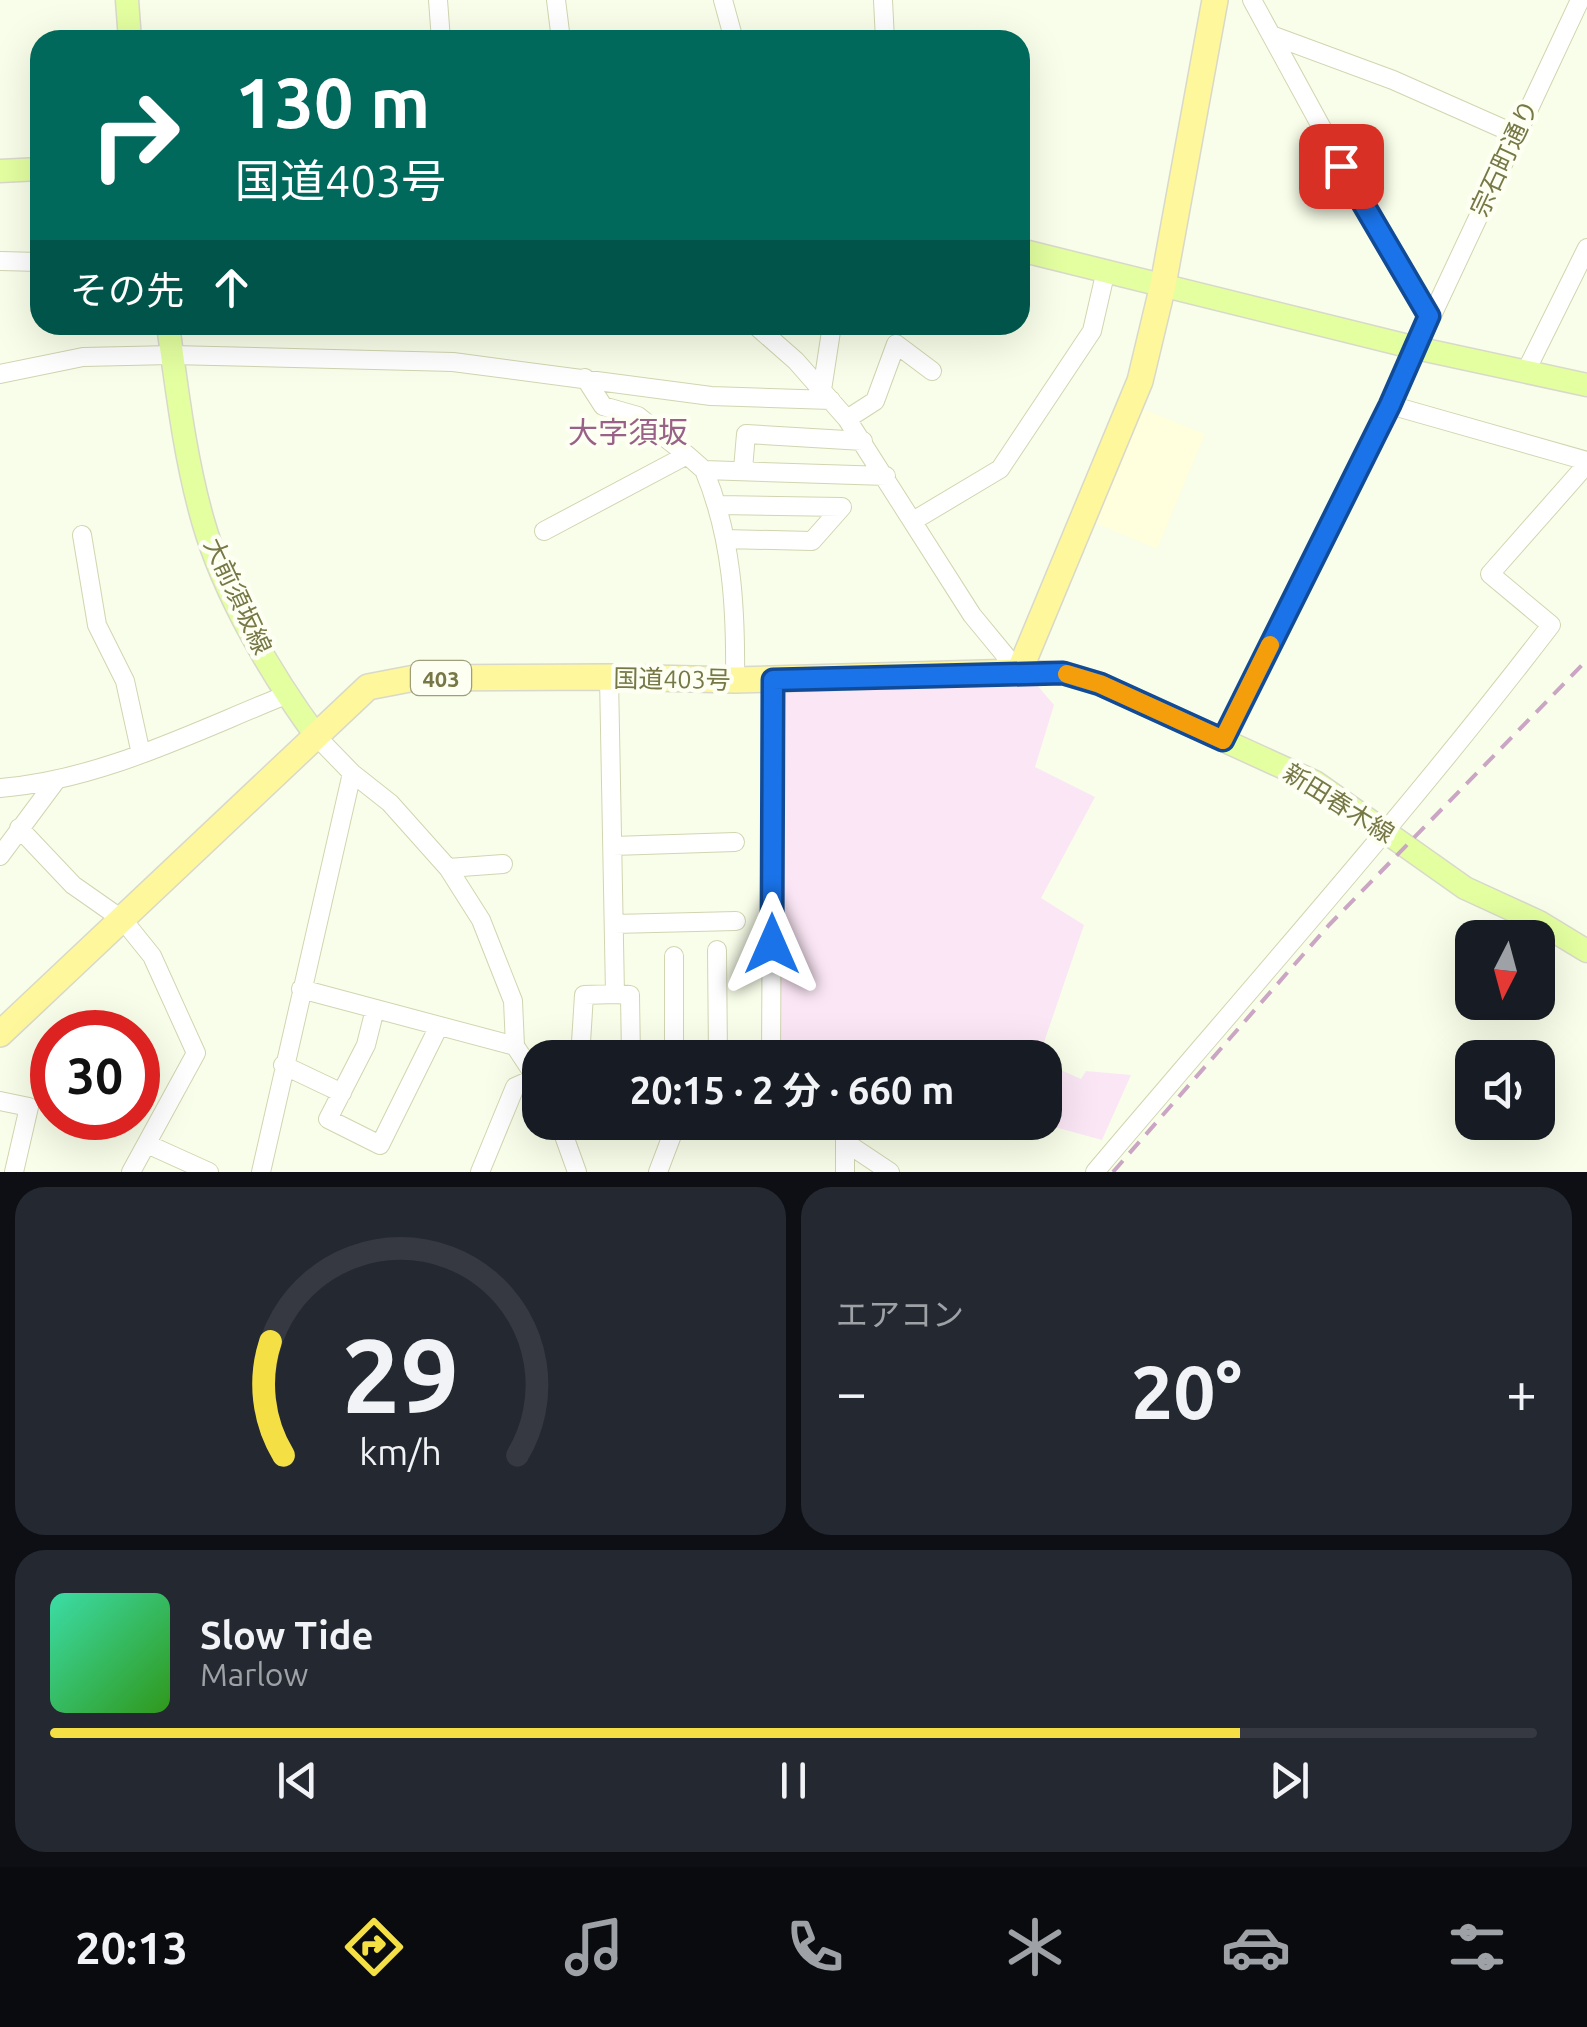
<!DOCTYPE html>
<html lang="ja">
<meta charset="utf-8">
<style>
:root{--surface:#171b24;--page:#242831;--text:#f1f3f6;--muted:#9ea1a6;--line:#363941;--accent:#f4e044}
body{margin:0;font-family:Ubuntu,"Noto Sans JP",sans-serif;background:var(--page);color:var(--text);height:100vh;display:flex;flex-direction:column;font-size:38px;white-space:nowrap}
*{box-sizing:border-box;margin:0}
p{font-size:32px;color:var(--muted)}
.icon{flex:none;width:55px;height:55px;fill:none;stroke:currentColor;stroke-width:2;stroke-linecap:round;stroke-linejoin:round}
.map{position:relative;height:1172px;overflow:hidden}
.sheet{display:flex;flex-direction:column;gap:15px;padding:15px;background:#0d0f14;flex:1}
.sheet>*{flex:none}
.banner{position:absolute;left:30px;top:30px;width:1000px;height:305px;border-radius:30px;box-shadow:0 10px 40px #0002;background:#00695c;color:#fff;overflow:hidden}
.needle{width:65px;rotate:186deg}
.buttons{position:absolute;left:1455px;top:920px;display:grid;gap:20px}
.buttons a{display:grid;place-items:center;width:100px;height:100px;border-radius:20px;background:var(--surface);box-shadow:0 10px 40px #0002;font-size:50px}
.speed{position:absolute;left:30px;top:1010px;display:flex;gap:20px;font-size:50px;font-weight:700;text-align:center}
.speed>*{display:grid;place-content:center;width:130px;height:130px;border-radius:50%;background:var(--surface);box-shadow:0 10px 40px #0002;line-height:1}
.speed .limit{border:15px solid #d22;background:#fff;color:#111}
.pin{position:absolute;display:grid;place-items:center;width:85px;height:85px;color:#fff;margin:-42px;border-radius:20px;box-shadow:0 5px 15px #0006}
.me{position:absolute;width:110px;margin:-55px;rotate:0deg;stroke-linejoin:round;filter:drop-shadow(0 0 8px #0008)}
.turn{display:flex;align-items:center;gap:35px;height:210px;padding:0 40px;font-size:45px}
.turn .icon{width:130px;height:130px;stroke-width:2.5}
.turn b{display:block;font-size:70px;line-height:85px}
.then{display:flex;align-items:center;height:95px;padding:0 40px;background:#0003;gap:20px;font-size:38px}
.big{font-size:75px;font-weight:700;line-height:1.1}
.sheet .tile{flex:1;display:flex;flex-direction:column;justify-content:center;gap:15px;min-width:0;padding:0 35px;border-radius:30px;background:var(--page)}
.sheet .dial{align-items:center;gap:0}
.dial svg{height:260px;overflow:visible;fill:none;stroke:var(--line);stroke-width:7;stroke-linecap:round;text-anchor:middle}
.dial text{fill:var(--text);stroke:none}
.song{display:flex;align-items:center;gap:30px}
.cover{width:120px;height:120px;border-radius:15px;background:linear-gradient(135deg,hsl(160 70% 55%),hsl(110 70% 35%))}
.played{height:10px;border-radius:5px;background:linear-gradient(90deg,var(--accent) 80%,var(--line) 80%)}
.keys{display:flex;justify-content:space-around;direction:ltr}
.heat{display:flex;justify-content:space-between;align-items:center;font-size:55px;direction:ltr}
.sheet .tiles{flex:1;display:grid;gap:15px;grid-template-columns:1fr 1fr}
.tile:last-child{grid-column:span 2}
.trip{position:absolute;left:522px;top:1040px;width:540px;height:100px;border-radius:30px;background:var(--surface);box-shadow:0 10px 40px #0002;font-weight:700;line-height:100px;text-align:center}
.tab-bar{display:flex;height:160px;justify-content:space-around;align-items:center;background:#090b0e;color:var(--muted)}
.tab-bar .icon{width:70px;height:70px}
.tab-bar .current{color:var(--accent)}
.tab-bar b{font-size:45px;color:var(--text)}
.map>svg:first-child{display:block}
</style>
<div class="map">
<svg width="1587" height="1172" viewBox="0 0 1587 1172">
<rect width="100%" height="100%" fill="#f9feea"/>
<path fill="#fffedd" d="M 1143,409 L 1205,434 L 1157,549 L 1095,523 Z"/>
<path fill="#fbe6f5" d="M 1037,685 L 1054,705 L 1035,767 L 1095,797 L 1041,898 L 1084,925 L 1039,1057 L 779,1057 L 779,746 L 782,734 L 782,692 Z
M 1045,1063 L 1081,1079 L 1086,1071 L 1131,1075 L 1102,1140 L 1040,1123 L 1045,1122 Z"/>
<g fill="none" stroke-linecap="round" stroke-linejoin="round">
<g stroke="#d1d5b0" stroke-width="20">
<path id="minor" d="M 438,0 L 441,40
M 556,0 L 561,40
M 723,0 L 734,40
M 883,0 L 885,40
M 1252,0 L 1395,262 L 1429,316
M 1271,35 L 1393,80 L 1515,134
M 0,261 L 40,262
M 755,325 L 796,361 L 847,419 L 972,615 L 1019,672
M 1526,371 L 1587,248
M 0,374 L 83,357 L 172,355 L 453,362 L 711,396 L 831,400
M 585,378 L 603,406 L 638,416 L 687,455
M 822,390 L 832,325
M 1390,405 L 1587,461
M 847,419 L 875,401 L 896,344 L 932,371
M 743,469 L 746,434 L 863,441
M 704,470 C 732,537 736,608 735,680
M 719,505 L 842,507 L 812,541 L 725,539
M 913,521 L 1000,469 L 1092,331 L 1106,270
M 544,531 L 687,455 L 704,470 L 886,476
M 82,535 L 97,625 L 125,681 L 141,754
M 609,677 L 615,994 L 630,995 L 631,1058
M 317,737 L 352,773 L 390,803 L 448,868 L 481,920 L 513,1001 L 515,1046 L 540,1084
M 1223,739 L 1390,405 L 1580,0
M 0,788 C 101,780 193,732 286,695
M 19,828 L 73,885 L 123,920 L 152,956 L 196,1053 L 131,1172
M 613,846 L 735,842
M 0,856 L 55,782
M 448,868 L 503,864
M 614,924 L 736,921
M 717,950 L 718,1058
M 301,989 L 515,1046
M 375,1009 L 366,1045 L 328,1119 L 380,1145 L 439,1026
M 580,1058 L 584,995 L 615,994
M 674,1058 L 674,956
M 771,1058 L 773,680
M 283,1065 L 342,1093
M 0,1101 L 29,1107 L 14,1172
M 559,1122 L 577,1172
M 844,1122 L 845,1142 L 890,1172
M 147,1144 L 209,1172
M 261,1172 L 352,773
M 480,1172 L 515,1087 L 540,1076
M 658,1172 L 677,1122
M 845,1172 L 845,1142
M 1095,1172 C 1248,991 1407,813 1551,625 L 1490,574 L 1587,464"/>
</g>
<g stroke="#d9d9cb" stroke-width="25">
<path id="major" d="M 127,0 L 130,40
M 0,171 L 40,169
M 1020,250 L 1416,348 L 1587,385
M 168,325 C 177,390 185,458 203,521 C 224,595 272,676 317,737
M 1019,672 L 1063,673 L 1100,684 L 1315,782 L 1465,888 L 1539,922 L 1587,951"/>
</g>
<g stroke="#d9d9cb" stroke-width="28">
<path id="highway" d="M 0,1034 L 368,687 L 415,678 L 609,677 L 735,680 L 1019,672 L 1140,381 L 1163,285 L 1215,0"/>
</g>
<use href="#minor" stroke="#fff" stroke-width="18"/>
<use href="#major" stroke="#e3ffa0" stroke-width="22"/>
<use href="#highway" stroke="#fef79b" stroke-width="25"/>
<path stroke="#cba5c4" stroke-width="4" stroke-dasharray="15 10" stroke-linecap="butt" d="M 1113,1172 L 1329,925 L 1587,660"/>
</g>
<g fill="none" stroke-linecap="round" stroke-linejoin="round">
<g stroke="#114b97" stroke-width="25">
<path id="route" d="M 772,944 L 773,680 L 1063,673 L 1100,684 L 1223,740 L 1390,405 L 1429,316 L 1341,166"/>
</g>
<use href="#route" stroke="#1a73e8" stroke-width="18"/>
<path stroke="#f59e0b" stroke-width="18" d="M 1067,674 L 1100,684 L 1223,740 L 1270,645"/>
</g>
<g text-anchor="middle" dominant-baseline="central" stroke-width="9" stroke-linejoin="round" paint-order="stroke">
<rect fill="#fcfff2" stroke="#9fa07a" stroke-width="2.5" x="411" y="661" width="60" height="34" rx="8"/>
<g font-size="22" font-weight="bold" fill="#777846">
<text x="441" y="678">403</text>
</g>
<g font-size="25" fill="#777846" stroke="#fcfff2">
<text transform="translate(1504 158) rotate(-65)">宗石町通り</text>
<text transform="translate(238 596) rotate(65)">大前須坂線</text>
<text transform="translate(672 679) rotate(1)">国道403号</text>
<text transform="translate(1339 803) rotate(32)">新田春木線</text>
</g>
<g font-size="30" fill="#996187" stroke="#fcfff2">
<text x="628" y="432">大字須坂</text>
</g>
</g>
</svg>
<div class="buttons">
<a><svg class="needle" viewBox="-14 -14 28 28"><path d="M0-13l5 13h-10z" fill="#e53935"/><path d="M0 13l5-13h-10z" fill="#9ea1a6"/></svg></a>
<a><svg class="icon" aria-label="sound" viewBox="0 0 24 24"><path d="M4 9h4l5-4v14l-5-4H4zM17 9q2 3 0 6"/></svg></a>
</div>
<div class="speed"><div class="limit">30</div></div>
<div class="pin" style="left:1341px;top:166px;background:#d93025"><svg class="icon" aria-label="arrive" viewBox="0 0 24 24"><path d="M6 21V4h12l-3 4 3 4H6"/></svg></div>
<svg class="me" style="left:772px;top:944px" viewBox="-20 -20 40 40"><path d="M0-17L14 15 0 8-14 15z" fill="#1a73e8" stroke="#fff" stroke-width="4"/></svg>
<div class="trip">20:15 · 2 分 · 660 m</div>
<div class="banner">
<div class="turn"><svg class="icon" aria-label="right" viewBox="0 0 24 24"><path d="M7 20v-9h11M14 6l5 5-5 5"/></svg><div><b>130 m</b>国道403号</div></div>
<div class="then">その先<svg class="icon" aria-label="ahead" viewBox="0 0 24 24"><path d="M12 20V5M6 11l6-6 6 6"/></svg></div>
</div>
</div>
<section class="sheet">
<div class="tiles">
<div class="tile dial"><svg viewBox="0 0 100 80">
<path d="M14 69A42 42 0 1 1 86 69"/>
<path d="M14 69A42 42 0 0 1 10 34" stroke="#f4e044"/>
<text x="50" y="56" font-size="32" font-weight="700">29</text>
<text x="50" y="72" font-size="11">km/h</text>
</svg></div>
<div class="tile"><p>エアコン</p>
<div class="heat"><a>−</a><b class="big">20°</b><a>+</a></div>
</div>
<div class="tile">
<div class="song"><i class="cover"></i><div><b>Slow Tide</b><p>Marlow</p></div></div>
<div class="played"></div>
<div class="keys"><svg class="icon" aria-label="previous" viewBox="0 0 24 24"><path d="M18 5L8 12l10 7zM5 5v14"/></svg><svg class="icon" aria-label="pause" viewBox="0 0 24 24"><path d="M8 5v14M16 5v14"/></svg><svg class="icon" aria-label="next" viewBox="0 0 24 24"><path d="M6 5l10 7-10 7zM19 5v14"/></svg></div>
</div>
</div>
</section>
<nav class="tab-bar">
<b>20:13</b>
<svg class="icon current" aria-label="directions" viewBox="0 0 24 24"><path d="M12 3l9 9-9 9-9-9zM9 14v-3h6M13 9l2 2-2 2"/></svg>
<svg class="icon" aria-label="music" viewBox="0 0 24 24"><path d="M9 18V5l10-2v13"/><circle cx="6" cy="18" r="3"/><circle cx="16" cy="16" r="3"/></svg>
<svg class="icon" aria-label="phone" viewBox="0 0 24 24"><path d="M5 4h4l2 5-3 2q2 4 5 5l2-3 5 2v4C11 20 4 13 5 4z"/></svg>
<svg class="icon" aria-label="climate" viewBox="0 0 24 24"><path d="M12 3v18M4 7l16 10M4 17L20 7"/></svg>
<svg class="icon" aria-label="car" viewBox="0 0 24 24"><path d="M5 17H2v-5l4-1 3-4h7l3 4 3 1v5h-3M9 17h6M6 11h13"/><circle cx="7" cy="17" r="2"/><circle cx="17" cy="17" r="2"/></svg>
<svg class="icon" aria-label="filters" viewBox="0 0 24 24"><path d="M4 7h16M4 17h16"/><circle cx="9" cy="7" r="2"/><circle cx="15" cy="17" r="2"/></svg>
</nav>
